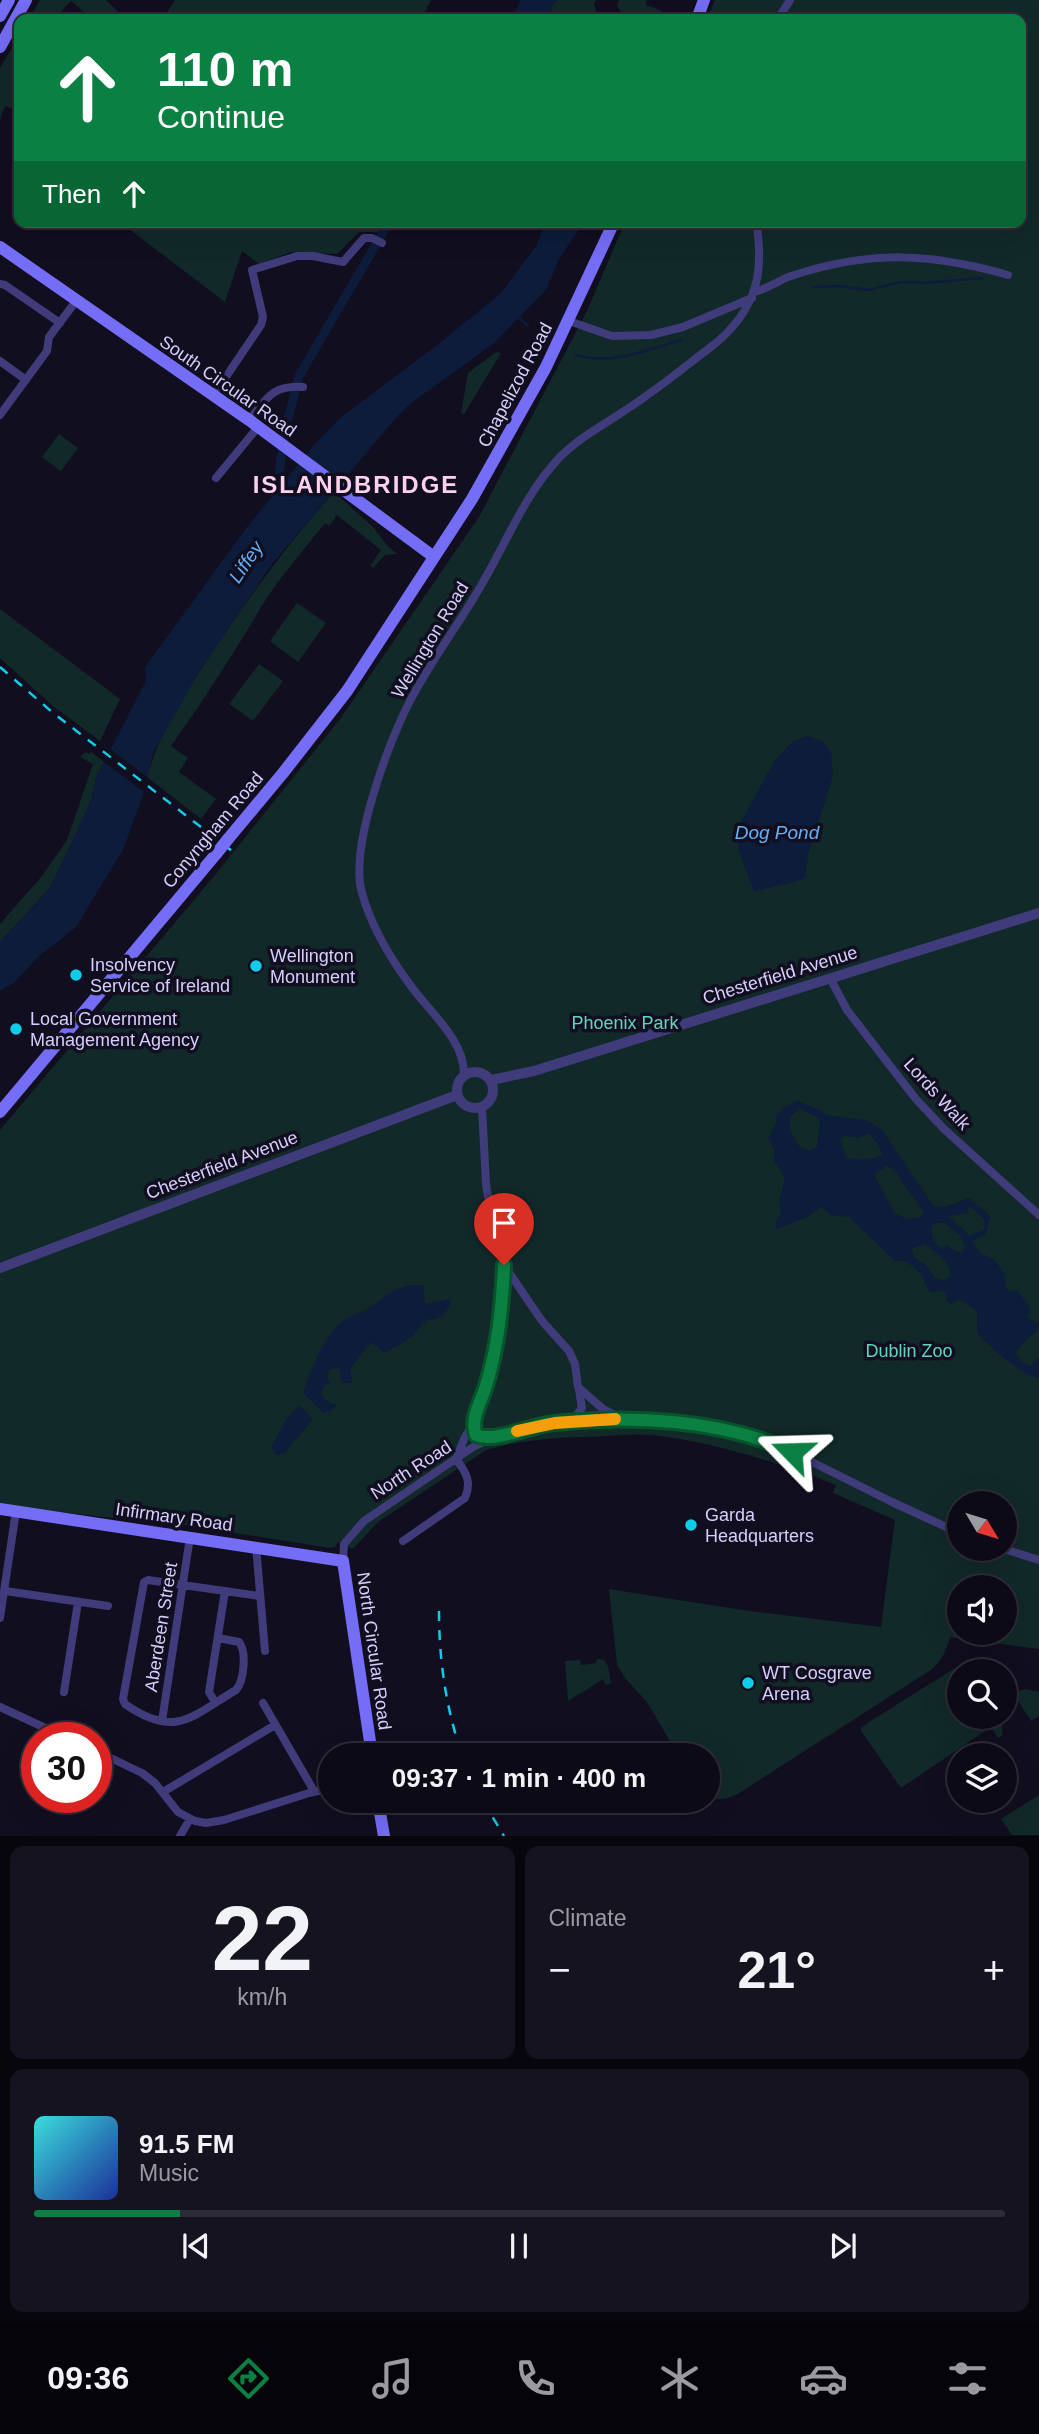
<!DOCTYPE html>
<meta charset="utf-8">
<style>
:root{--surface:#0d0a17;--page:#161320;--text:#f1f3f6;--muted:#9a9aa1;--line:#2d2b36;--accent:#0b8043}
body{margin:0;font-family:Arial,sans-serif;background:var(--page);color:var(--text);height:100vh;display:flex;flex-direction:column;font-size:26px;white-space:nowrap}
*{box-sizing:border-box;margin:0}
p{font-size:23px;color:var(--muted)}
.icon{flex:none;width:38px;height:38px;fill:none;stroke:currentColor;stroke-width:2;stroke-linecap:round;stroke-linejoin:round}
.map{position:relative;height:1836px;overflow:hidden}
.side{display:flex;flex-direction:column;gap:10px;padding:10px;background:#07060d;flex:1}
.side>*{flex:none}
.hud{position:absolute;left:14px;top:14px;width:1012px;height:214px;border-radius:14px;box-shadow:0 7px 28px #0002,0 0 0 2px var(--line);background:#0b8043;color:#fff;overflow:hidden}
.needle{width:46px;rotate:128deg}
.buttons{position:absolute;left:947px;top:1491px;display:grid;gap:14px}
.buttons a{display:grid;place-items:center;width:70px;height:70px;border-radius:50%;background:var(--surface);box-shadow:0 7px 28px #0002,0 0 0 2px var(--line);font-size:35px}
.speed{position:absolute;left:21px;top:1722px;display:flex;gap:14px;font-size:35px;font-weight:700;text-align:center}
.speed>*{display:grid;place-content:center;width:91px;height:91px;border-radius:50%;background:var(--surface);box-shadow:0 7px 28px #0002,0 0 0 2px var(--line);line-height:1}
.speed .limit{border:10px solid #d22;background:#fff;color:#111}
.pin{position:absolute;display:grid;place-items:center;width:60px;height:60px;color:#fff;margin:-72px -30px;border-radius:50% 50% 50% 0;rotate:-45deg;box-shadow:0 0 7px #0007}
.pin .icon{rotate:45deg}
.me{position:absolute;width:77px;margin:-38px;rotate:292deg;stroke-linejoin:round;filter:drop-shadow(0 0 5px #0008)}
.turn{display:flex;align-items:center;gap:24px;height:147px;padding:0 28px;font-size:32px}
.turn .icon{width:91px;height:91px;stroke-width:2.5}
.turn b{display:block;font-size:49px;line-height:60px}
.then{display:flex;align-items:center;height:66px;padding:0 28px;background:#0003;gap:14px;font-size:26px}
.big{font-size:52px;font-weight:700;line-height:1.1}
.side .card{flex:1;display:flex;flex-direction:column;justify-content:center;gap:10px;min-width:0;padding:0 24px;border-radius:14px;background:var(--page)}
.side .dial{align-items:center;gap:0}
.dial b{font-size:91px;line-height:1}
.song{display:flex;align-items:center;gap:21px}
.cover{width:84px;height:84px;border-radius:10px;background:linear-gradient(135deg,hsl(180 70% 55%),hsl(230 70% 35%))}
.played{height:7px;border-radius:4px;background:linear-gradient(90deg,var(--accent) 15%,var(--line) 15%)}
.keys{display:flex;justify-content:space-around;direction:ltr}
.heat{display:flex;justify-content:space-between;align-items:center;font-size:38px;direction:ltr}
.side .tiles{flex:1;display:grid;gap:10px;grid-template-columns:1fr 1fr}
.card:last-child{grid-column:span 2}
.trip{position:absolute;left:318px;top:1743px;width:402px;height:70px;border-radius:35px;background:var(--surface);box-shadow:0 7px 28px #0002,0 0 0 2px var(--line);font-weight:700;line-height:70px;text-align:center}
.tabs{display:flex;height:112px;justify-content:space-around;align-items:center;background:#050409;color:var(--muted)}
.tabs .icon{width:49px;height:49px}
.tabs .current{color:var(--accent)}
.tabs b{font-size:32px;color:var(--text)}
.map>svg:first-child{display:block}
</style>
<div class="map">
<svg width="1039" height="1836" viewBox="0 0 1039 1836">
<rect width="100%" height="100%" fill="#110e1f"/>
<path fill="#122929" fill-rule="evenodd" d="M 40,0 L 106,0 L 124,17 L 122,19 L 92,19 L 71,1 L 54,19 L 29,19 Z
M 175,0 L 431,0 L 422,19 L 163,19 Z
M 557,0 L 596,0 L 594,4 L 598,19 L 552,19 L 551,7 Z
M 619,0 L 646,0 L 646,5 L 660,10 L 667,19 L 625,19 L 617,6 Z
M 715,0 L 1039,0 L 1039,1649 L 950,1637 C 946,1651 942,1661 931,1670 L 736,1795 L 724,1799 L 709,1799 L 709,1755 L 678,1755 L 647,1702 L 625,1678 L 617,1665 L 609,1589 L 742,1610 L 881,1627 L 895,1520 L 833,1493 L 836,1485 C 783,1464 707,1440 651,1435 C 628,1433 604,1437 581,1437 C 549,1438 517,1441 486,1450 L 378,1522 L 353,1549 L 338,1542 L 335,1547 L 330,1548 L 166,1522 L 165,1524 L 0,1505 L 0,1130 L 215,875 L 340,719 L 479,517 L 587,311 L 625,222 L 1020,222 L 1020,19 L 707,19 ZM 959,1503 L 1004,1503 L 1004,1549 L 959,1549 ZM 959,1587 L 1004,1587 L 1004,1633 L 959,1633 Z
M 19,36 L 19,111 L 5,106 L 0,119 L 0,68 Z
M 116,222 L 384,222 L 378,232 L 359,232 L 337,254 L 291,252 L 259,264 L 242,251 L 225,302 L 125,226 L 110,225 Z
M 496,352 L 501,353 L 464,414 L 461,413 L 468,373 Z
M 59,434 L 78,448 L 61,471 L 42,457 Z
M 334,492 L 373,527 L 387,545 L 397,554 L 385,555 L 373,568 L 370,566 L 381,550 L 337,515 L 329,526 L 325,523 C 303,551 278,579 260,609 C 232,656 203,701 171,746 L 188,758 L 179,772 L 216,799 L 201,819 L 147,777 C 159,733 186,692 211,654 C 249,597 288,543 334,492 Z
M 297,603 L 326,623 L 298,662 L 270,641 Z
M 0,609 L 120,699 L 100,741 L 53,706 L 0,658 Z
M 259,664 L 283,681 L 253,721 L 229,704 Z
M 86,752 L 89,754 L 91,752 L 104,762 L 96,777 L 90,804 L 50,888 L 0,942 L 0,924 L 42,876 L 67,840 L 93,764 L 80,757 Z
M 597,1659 L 604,1660 L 608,1666 L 611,1683 L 606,1685 L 603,1679 L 568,1701 L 565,1661 L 580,1660 L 581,1665 L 596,1663 Z
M 960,1665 L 964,1671 L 959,1671 L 959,1717 L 996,1717 L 1002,1726 L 1002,1736 L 998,1738 L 991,1727 L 901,1788 L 861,1731 L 861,1727 Z
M 1025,1689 L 1039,1692 L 1039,1716 L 1031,1721 L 1013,1693 Z
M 1039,1795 L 1039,1835 L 1012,1835 L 1001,1819 Z"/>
<path fill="#0c1c3a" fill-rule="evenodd" d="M 521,0 L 557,0 L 551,7 L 552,19 L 511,19 Z
M 546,222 L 584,222 L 559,259 L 546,290 L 493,344 L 410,404 L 396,418 L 272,564 L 199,672 L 153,753 L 144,792 L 124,848 L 76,927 L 38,957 L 15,982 L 0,991 L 0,942 L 50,888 L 90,803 L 96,777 L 146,681 L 145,667 L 247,527 L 315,444 L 340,418 L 437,345 L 500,294 L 536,246 Z
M 807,736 L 822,741 L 831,751 L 833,776 L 808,855 L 805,878 C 788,885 772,886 754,892 L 738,848 L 740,824 L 775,760 L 792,742 Z
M 797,1101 L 820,1110 L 826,1115 L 866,1120 L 882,1130 L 933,1205 L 945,1207 L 969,1198 L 990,1216 L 986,1234 L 973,1241 C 979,1256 984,1253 994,1260 C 998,1264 1002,1270 1005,1274 L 1005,1286 L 1010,1291 L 1017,1291 L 1028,1304 L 1030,1311 L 1027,1318 L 1039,1323 L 1038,1331 L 1027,1339 L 1015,1353 L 1022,1362 L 1030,1366 L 1039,1358 L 1039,1378 C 1016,1372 994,1350 977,1333 L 977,1311 L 962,1300 L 956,1301 L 952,1304 L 945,1300 L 948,1296 L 943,1291 L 931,1292 C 925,1286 926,1283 923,1277 C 920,1270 911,1267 907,1261 L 895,1261 L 849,1217 L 831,1215 L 821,1207 L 807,1217 L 777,1229 L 775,1224 L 781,1213 L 779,1201 L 785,1178 L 774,1160 L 774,1148 L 768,1138 L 777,1123 L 775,1117 L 785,1107 ZM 799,1108 L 818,1118 L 820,1124 L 817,1147 L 809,1151 L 799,1146 L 790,1130 L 790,1118 ZM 868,1133 L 879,1145 L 882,1155 C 873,1160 855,1161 846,1157 L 840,1140 L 844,1136 L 860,1138 ZM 886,1166 L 895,1169 C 901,1184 915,1197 924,1212 L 920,1217 L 906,1219 L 895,1213 L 876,1179 L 875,1174 ZM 971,1207 L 985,1220 L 984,1229 L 970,1236 L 948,1216 L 968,1213 L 968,1208 ZM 936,1223 L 945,1223 L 961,1236 L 965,1248 L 960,1253 L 946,1245 L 943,1249 C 933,1244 931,1236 932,1226 ZM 925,1244 C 937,1254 949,1259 951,1276 L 943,1280 L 935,1278 L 926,1265 L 914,1257 L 912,1248 Z
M 410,1285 L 423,1285 L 425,1304 L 450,1299 L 451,1305 C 445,1313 438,1322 427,1319 L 413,1336 L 385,1353 L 371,1342 L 351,1368 L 352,1383 L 342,1383 L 339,1368 L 330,1369 L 327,1376 L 330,1383 L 324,1386 L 321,1393 C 325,1401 329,1404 338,1404 L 329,1412 L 323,1413 L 303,1393 C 309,1374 326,1332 343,1321 C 352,1315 363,1312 372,1306 C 387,1295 391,1290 410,1285 Z
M 299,1405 L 313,1419 L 284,1454 L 276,1455 L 271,1447 L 286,1420 Z"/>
<path fill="#110e1f" d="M 110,749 L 147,777 L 144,792 L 104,762 Z"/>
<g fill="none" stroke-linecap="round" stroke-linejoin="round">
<path stroke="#0c1c3a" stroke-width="2.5" d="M 814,287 L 840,286 L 868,290 L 901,282 L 925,283 L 982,278
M 517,316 L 528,326
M 576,355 C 610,366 649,349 682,340"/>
<path stroke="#0c1c3a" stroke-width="9" d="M 290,492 L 279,476 L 284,435 L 299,376 L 389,222"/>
<path stroke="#403c7b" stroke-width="8" d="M 778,19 L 790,0
M 0,284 L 5,285 L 60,323
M 754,292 C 768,289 780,279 794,275 C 872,250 930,253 1008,275
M 569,321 L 612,336 L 651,335 L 683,327 L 752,298
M 0,361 L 26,380
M 213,396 L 261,325 L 263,317 L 252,270 L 297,256 L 313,256 L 343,262 L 364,238 L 372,238 L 382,243
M 0,415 L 47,351 L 49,337 L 76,301
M 249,420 C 267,398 272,385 303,387
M 216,478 L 258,427
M 830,978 L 847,1010 L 915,1098 L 944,1129 L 1039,1215
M 464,1075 C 465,1039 427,1010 408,982 C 389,956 371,925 362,893 C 349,848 388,743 410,701 C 430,662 457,627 479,589 C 505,546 524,495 559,458 C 578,438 604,425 627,409 C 658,389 687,365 716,343 C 756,309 765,273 756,222
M 482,1107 L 486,1184 L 492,1220 L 504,1265 L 499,1331 L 492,1366 L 473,1424 L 476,1435 L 491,1438
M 504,1265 L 542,1321 L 569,1351 L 575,1364 L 578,1387 L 603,1409 L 619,1417
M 572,1421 L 582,1408 L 579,1390
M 456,1459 L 465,1437 L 473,1424
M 403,1541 L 465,1498 C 472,1482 466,1472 456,1459
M 256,1546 L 265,1651
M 1004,1549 L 1039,1560
M 343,1561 L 344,1544 L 364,1521 L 473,1447 L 492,1438 L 533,1426 L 555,1423 L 622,1419 L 699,1425 L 770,1441 L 892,1502 L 959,1533
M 5,1591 L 108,1606
M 0,1618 L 16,1511
M 218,1638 L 239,1642 C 247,1652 244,1681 236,1690 C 191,1717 175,1739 125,1704 L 123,1699 L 144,1582 L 148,1580 L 260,1596
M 64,1692 L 78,1602
M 215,1702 L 209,1692 L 225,1591
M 263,1703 L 314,1791
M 0,1707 L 67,1738
M 162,1721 L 190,1537
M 96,1751 L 142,1773 L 155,1783 L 178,1812 L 195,1821 L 206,1823 L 224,1820 L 309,1793 L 331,1788
M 163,1792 L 275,1725
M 180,1836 L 190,1819"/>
<path stroke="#403c7b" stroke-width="10" d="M457 1090a18 18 0 1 1 36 0a18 18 0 1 1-36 0Z
M 491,1080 L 534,1071 L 1039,913
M 0,1268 L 457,1095"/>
<path stroke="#746df5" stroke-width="12" d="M 0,16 L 9,0
M 697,19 L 704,0
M 0,47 L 26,0
M 0,247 L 249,420 L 434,557
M 228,839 L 283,773 L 347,691 L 472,499 L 546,367 L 614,222
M 0,1112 L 216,854
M 0,1509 L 343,1561 L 372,1755
M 378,1801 L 384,1836"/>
<path stroke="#0fcce8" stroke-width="2.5" stroke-dasharray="10 9" stroke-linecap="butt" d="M 0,667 L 52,712 L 232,851
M 439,1611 C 439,1661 446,1708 462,1755
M 483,1801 L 504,1836"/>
<path stroke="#746df5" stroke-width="12" d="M 216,854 L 228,839"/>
</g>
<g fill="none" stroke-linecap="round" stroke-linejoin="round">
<g stroke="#07532c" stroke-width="18">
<path id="route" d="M 504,1265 C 502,1308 498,1348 485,1389 C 480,1403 470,1421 476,1435 C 495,1443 532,1425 554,1423 C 630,1415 722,1419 792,1452"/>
</g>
<use href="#route" stroke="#0b8043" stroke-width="12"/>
<path stroke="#f59e0b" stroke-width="12" d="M 517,1431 L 555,1423 L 615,1419"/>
</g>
<g fill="#0fcce8" stroke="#110e1f" stroke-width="2.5">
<circle cx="256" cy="966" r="7"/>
<circle cx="76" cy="975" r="7"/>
<circle cx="16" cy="1029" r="7"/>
<circle cx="691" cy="1525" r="7"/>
<circle cx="748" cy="1683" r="7"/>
</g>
<g text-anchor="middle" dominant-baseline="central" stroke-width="7" stroke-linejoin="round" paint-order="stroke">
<g font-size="18" fill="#d6cffc" stroke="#110e1f">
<text transform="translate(515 385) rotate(-62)">Chapelizod Road</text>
<text transform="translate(228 386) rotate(35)">South Circular Road</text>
<text transform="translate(430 640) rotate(-59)">Wellington Road</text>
<text transform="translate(213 830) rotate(-50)">Conyngham Road</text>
<text transform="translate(780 975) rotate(-17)">Chesterfield Avenue</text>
<text transform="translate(937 1094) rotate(48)">Lords Walk</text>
<text transform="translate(222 1165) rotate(-21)">Chesterfield Avenue</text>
<text transform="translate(411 1470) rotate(-33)">North Road</text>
<text transform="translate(174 1517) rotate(8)">Infirmary Road</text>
<text transform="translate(161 1627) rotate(-81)">Aberdeen Street</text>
<text transform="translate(374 1651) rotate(82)">North Circular Road</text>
</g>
<g font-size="18" fill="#d6cffc" stroke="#110e1f" text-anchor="start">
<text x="270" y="956">Wellington<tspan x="270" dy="21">Monument</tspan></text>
<text x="90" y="965">Insolvency<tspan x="90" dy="21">Service of Ireland</tspan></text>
<text x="30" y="1019">Local Government<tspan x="30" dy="21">Management Agency</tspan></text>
<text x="705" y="1515">Garda<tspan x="705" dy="21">Headquarters</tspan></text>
<text x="762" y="1673">WT Cosgrave<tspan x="762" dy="21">Arena</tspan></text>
</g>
<g font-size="18" fill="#61d6bc" stroke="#110e1f">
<text x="625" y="1023">Phoenix Park</text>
<text x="909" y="1351">Dublin Zoo</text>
</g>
<g font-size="19" font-style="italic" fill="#65aef5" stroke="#110e1f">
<text transform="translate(246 562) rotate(-56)">Liffey</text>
<text x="777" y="832">Dog Pond</text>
</g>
<g font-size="24" font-weight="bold" letter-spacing="2" fill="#fcd1eb" stroke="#110e1f">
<text x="356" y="484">ISLANDBRIDGE</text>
</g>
</g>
</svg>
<div class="buttons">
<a><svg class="needle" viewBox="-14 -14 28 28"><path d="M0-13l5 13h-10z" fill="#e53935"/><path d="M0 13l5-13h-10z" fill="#9a9aa1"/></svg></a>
<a><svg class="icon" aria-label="sound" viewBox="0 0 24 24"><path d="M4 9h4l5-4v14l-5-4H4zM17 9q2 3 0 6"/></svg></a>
<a><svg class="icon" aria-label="search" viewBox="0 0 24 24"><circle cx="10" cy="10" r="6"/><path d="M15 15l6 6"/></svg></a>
<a><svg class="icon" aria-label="layers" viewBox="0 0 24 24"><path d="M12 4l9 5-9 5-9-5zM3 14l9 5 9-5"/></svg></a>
</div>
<div class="speed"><div class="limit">30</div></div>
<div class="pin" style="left:504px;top:1265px;background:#d93025"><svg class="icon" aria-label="arrive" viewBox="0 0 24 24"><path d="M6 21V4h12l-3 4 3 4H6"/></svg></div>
<svg class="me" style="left:792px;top:1452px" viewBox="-20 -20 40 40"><path d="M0-17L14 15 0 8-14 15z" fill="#0b8043" stroke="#fff" stroke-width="4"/></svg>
<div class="trip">09:37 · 1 min · 400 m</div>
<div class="hud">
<div class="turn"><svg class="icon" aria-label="ahead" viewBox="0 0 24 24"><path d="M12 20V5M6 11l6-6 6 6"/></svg><div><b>110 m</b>Continue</div></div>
<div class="then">Then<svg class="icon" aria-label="ahead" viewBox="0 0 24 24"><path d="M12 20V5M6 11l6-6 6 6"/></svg></div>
</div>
</div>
<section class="side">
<div class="tiles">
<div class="card dial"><b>22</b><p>km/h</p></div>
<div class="card"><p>Climate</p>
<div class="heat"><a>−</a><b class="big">21°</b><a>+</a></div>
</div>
<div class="card">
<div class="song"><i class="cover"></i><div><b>91.5 FM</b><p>Music</p></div></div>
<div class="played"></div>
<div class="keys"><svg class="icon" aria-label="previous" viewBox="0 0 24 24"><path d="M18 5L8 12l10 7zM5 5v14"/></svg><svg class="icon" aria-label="pause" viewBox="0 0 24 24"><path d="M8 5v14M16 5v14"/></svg><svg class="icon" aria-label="next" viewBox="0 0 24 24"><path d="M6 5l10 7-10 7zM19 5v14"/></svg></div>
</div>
</div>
</section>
<nav class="tabs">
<b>09:36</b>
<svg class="icon current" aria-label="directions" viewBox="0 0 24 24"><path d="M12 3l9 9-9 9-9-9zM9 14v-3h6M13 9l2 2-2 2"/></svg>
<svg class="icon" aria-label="music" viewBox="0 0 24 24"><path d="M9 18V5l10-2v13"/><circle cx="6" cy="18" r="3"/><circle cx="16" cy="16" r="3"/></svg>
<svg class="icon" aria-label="phone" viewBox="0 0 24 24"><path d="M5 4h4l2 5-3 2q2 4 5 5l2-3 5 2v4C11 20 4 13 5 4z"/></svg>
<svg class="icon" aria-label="climate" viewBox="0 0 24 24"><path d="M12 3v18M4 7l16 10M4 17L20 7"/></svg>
<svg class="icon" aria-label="car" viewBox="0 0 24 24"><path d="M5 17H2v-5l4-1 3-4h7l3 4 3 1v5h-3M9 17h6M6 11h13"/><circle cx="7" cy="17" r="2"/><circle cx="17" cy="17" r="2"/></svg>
<svg class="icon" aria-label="filters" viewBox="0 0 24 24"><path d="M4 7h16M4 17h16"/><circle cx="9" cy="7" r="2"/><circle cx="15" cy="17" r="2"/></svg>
</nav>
